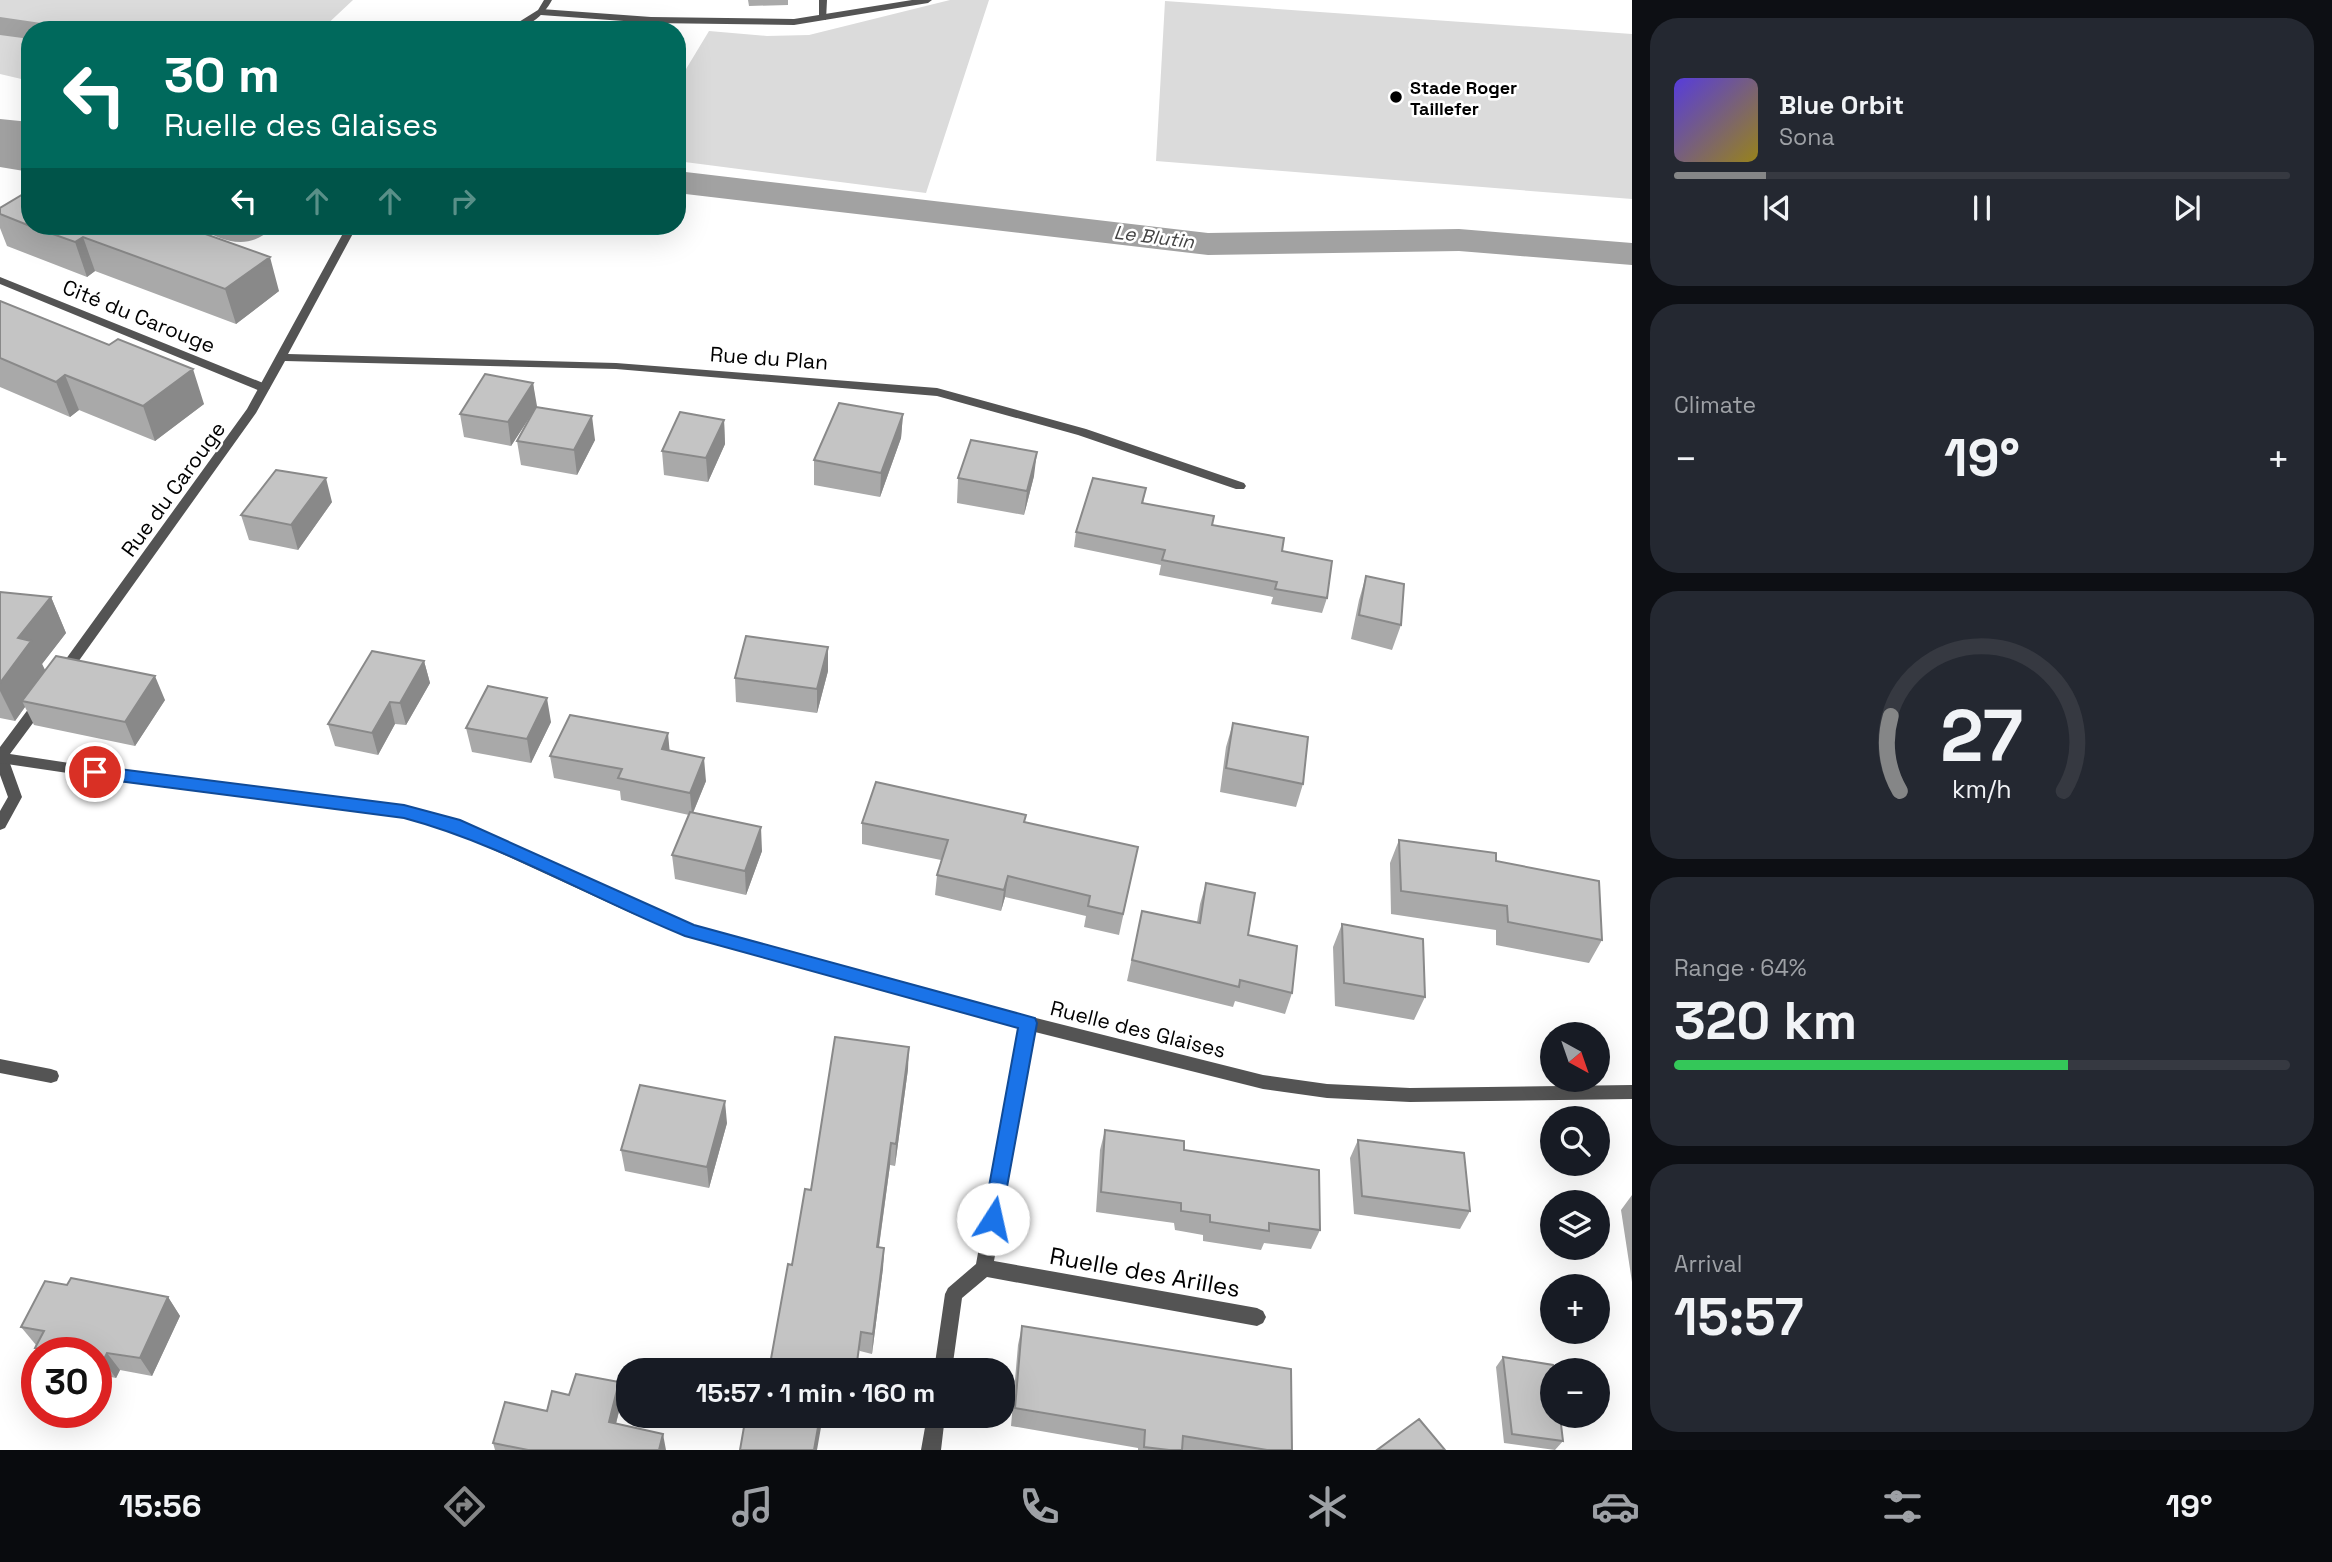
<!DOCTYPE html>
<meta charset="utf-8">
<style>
:root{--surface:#171b24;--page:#242831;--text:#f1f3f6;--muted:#9ea1a6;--line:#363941;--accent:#858687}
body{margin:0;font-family:"Space Grotesk",sans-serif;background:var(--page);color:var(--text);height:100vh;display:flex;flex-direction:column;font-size:26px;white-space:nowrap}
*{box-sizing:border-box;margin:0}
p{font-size:23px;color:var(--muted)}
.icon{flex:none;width:38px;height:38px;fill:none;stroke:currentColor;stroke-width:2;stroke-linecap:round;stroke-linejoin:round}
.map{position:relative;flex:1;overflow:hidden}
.panel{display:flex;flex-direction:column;gap:18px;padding:18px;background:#0d0f14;width:700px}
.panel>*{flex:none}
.top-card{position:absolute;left:21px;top:21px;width:665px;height:214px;border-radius:28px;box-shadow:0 7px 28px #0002;background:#00695c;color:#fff;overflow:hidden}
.needle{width:46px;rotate:140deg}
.buttons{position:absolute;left:1540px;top:1022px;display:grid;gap:14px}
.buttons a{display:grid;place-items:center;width:70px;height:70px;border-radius:50%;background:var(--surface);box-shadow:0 7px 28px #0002;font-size:35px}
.speed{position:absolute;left:21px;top:1337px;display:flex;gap:14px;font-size:35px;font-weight:700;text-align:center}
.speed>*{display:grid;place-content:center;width:91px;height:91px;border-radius:50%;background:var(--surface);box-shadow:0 7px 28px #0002;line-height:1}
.speed .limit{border:10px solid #d22;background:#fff;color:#111}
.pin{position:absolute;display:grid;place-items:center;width:60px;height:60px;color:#fff;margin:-30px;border:4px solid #fff;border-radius:50%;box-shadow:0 2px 7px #0007}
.me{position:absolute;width:77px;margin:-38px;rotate:10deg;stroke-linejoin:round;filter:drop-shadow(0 0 5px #0008)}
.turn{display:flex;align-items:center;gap:24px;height:147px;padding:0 28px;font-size:32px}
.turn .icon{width:91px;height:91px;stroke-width:2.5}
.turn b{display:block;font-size:49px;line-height:60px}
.lanes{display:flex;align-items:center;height:66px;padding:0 28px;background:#0003;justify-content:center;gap:35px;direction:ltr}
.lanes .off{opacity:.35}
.big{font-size:52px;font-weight:700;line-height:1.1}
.panel .tile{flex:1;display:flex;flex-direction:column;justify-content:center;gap:10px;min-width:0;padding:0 24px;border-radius:28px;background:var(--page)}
.panel .dial{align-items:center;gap:0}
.dial svg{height:182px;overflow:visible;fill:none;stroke:var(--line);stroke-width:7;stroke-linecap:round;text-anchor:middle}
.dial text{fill:var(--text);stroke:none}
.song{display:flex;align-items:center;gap:21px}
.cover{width:84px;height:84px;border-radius:10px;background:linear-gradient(135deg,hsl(250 70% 55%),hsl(50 70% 35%))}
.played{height:7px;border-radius:4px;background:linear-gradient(90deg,var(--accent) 15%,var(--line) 15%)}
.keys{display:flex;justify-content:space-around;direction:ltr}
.heat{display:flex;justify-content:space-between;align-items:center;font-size:38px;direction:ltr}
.charge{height:10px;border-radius:5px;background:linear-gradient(90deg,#34c759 64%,var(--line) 0)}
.trip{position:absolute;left:616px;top:1358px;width:399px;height:70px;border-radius:28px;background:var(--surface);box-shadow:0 7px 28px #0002;font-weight:700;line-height:70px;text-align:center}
.tab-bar{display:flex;height:112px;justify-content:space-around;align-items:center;background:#090b0e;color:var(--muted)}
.tab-bar .icon{width:49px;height:49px}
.tab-bar .selected{color:var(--accent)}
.tab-bar b{font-size:32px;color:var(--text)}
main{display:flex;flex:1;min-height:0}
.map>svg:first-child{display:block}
</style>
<main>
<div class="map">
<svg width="1632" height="1450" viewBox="0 0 1632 1450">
<rect width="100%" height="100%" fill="#fff"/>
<path fill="#dbdbdb" d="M 0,0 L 353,0 L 321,30 L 30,30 L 30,81 L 0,74 Z
M 950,0 L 989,0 L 926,193 L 677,161 L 677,84 L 709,31 L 767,36 L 809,35 Z
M 1165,1 L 1632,34 L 1632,199 L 1156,161 Z"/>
<path fill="#a2a2a2" d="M 0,119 L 30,122 L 30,172 L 0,167 Z
M 194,226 L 275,226 C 247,253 224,241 194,226 Z"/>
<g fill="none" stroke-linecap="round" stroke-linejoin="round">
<path fill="#a2a2a2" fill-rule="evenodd" d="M 0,17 L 41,23 L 46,30 L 30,30 L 30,39 L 0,35 Z
M 677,171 L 1208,233 L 1459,229 L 1632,243 L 1632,265 L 1459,251 L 1208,255 L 677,193 Z"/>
<path fill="#545454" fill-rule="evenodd" d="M 648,18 L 655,20 L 652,30 L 643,30 Z
M 0,277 L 268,385 L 270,388 L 264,392 L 260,391 L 0,284 Z
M 0,753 L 6,754 L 8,758 L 22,797 L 5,828 L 0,830 L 0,811 L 8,797 L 0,775 Z
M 0,1059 L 51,1069 L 57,1071 L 59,1076 L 57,1081 L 51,1083 L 0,1073 Z"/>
<path fill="#545454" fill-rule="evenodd" d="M 544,0 L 552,0 C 543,17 526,30 506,30 L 538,10 Z
M 819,0 L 827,0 L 826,20 L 819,18 Z
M 347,226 L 357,226 L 288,354 L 616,363 L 937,388 L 1086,429 L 1244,483 L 1246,486 L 1244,489 L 1236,489 L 1078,435 L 937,396 L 616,369 L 285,361 L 256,413 L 68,676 L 58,676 L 56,673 L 58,670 L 247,409 Z
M 40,699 L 47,704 L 10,754 L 142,774 L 404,805 L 459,821 L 643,906 L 693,925 L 1028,1016 L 1263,1075 L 1327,1084 L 1410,1088 L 1632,1085 L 1632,1099 L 1410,1102 L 1327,1098 L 1263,1089 L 1035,1032 L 994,1261 L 1257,1308 L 1263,1311 L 1266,1317 L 1263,1323 L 1257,1326 L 987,1277 L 962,1298 L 952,1370 L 934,1370 L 945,1294 L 948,1288 L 976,1264 L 1019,1027 L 686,935 L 633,914 L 450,830 L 404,817 L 142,784 L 0,763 L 0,747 L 35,700 Z
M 927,1416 L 945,1416 L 941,1450 L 921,1450 Z"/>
<path fill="#545454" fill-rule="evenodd" d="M 912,0 L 932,0 L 928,3 L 794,25 L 651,23 L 541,15 L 537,12 L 541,9 L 651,17 L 794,19 Z"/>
</g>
<path fill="#a9a9a9" d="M 748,0 L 788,0 L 788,5 L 749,6 Z
M 0,208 L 30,226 L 183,226 L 279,291 L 236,324 L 95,271 L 87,277 L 7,246 L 0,228 Z
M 0,301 L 204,404 L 155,441 L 79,410 L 70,417 L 0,387 Z
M 533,383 L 536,407 L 595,440 L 577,475 L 521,465 L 517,441 L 533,412 L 511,446 L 464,437 L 460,414 Z
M 903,414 L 901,438 L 880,497 L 814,485 L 814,460 Z
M 724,420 L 725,444 L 708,482 L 664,475 L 662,451 Z
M 1034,476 L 1024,515 L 957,503 L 958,478 Z
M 1146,488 L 1143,503 L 1212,525 L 1282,551 L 1327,598 L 1322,613 L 1271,604 L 1273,597 L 1159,575 L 1161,565 L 1074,547 L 1076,532 Z
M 332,502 L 298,550 L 249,540 L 241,515 Z
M 1366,576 L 1401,625 L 1392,650 L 1351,639 L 1359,600 Z
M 0,592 L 51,597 L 66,633 L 42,664 L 45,670 L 165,700 L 135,746 L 34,725 L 25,707 L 15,721 L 0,718 Z
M 828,647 L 828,671 L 817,713 L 736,702 L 735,678 Z
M 424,661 L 430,683 L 406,725 L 395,724 L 378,755 L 335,746 L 328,724 Z
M 551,722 L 531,763 L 472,752 L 466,728 Z
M 1233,723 L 1303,784 L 1296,807 L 1220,792 L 1226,747 Z
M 670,751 L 706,781 L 693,813 L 762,851 L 746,895 L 675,879 L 672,855 L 689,815 L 621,800 L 620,791 L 554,778 L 550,756 Z
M 1025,822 L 1138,847 L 1119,935 L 1084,927 L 1086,916 L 1005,897 L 1001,911 L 935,895 L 937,875 L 941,860 L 862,844 L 862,823 Z
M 1399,840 L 1496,861 L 1602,940 L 1589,963 L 1496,945 L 1496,930 L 1391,914 L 1390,863 Z
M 1206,883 L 1292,993 L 1285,1014 L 1235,1001 L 1233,1007 L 1127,981 L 1142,911 L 1197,922 L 1200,904 Z
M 1342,924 L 1425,997 L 1414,1020 L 1335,1006 L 1333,947 Z
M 908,1069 L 895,1166 L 890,1165 L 879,1247 L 884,1248 L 883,1268 L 872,1354 L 860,1351 L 792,1265 L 811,1190 Z
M 727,1123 L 709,1188 L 625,1171 L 621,1150 Z
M 1105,1130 L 1184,1150 L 1320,1230 L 1311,1249 L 1264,1243 L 1261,1250 L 1203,1241 L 1203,1235 L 1175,1230 L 1174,1223 L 1096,1212 L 1100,1150 Z
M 1358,1140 L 1470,1211 L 1460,1229 L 1354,1214 L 1350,1158 Z
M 1632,1195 L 1632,1282 L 1621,1210 Z
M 67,1285 L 168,1297 L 180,1316 L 152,1376 L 120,1370 L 116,1378 L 96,1374 L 96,1353 L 39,1353 L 35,1348 L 36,1345 L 21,1327 Z
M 1022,1326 L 1292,1450 L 1138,1450 L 1138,1448 L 1011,1426 L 1018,1345 Z
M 1503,1357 L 1563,1441 L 1555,1450 L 1504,1443 L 1496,1367 Z
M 569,1395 L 622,1399 L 616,1424 L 666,1450 L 495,1450 L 493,1443 L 547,1411 Z"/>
<path fill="#898989" d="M 83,237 L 95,271 L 87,277 L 75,242 Z
M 270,257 L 279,291 L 236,324 L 225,289 Z
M 193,369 L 204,404 L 155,441 L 143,406 Z
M 65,375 L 79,410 L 70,417 L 56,382 Z
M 533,383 L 537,406 L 511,446 L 508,422 Z
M 903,414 L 901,438 L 880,497 L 881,473 Z
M 592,416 L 595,440 L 577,475 L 574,450 Z
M 724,420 L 725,444 L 708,482 L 706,458 Z
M 1037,452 L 1034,476 L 1024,515 L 1027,491 Z
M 326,478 L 332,502 L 298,550 L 291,525 Z
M 51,597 L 66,633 L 42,664 L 48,676 L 22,701 L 25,707 L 15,721 L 0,691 L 0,683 L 18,638 Z
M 828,647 L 828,671 L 817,713 L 817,689 Z
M 424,661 L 430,683 L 406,725 L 400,703 Z
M 155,676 L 165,700 L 135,746 L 125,722 Z
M 547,698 L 551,722 L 531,763 L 527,739 Z
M 390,702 L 395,724 L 378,755 L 372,733 Z
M 668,733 L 670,755 L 662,749 Z
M 704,758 L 706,781 L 692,815 L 690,793 Z
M 761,827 L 762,851 L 746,895 L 745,871 Z
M 1008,876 L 1005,897 L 1001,911 L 1004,890 Z
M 909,1047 L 908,1069 L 895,1166 L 896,1144 Z
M 725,1101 L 727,1123 L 709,1188 L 707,1167 Z
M 891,1143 L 890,1165 L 876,1267 L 877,1247 Z
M 884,1248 L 883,1268 L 872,1354 L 873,1334 Z
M 168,1297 L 180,1316 L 152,1376 L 140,1358 Z
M 107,1353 L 120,1370 L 116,1378 L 103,1361 Z
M 619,1382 L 622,1399 L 612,1439 L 609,1422 Z
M 820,1416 L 823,1416 L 817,1450 L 814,1450 Z
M 663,1434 L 666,1450 L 659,1450 Z"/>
<path fill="#c4c4c4" stroke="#898989" stroke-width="2" d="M 30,190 L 30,226 L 0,214 L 0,208 Z
M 30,226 L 183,226 L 270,257 L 225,289 L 83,237 L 75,242 Z
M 0,301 L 109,345 L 118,339 L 193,369 L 143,406 L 65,375 L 56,382 L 0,358 Z
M 485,374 L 533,383 L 508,422 L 460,414 Z
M 839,403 L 903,414 L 881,473 L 814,460 Z
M 536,407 L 592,416 L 574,450 L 517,441 Z
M 680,412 L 724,420 L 706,458 L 662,451 Z
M 971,440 L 1037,452 L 1027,491 L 958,478 Z
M 276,470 L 326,478 L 291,525 L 241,515 Z
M 1093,478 L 1146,488 L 1142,503 L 1214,516 L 1212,525 L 1284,538 L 1282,551 L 1332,561 L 1327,598 L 1275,589 L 1277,582 L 1162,560 L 1165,550 L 1076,532 Z
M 1366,576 L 1404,584 L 1401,625 L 1359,615 Z
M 0,592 L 51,597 L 18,638 L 31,641 L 0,683 Z
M 746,636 L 828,647 L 817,689 L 735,678 Z
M 372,651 L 424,661 L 400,703 L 390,702 L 372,733 L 328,724 Z
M 56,656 L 155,676 L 125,722 L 22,701 Z
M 488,686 L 547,698 L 527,739 L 466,728 Z
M 570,715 L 668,733 L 662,749 L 704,758 L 690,793 L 618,778 L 622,769 L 550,756 Z
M 1233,723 L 1308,737 L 1303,784 L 1226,768 Z
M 876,782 L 1026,815 L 1024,822 L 1138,847 L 1123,914 L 1088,906 L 1090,896 L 1008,876 L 1004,890 L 937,875 L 948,840 L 862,823 Z
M 690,812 L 761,827 L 745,871 L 672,855 Z
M 1399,840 L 1496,853 L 1496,861 L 1599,881 L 1602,940 L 1508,922 L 1507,906 L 1401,891 Z
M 1206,883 L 1255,893 L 1248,935 L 1297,946 L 1292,993 L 1240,980 L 1239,987 L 1132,960 L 1142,911 L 1200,923 Z
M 1342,924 L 1423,939 L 1425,997 L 1344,983 Z
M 835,1037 L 909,1047 L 896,1144 L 891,1143 L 877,1247 L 884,1248 L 873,1334 L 861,1332 L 856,1370 L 769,1370 L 788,1264 L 792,1265 L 805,1189 L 811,1190 Z
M 640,1085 L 725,1101 L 707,1167 L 621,1150 Z
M 1105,1130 L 1184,1141 L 1184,1150 L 1319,1170 L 1320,1230 L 1269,1223 L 1269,1231 L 1210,1222 L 1210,1215 L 1181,1211 L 1181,1203 L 1101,1192 Z
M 1358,1140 L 1464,1153 L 1470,1211 L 1362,1196 Z
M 71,1278 L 168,1297 L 140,1358 L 107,1353 L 103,1361 L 96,1359 L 96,1353 L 61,1353 L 35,1348 L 44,1331 L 21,1327 L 45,1281 L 67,1285 Z
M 1022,1326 L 1291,1369 L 1292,1450 L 1267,1450 L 1183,1436 L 1182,1450 L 1169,1450 L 1144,1447 L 1145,1430 L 1015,1408 Z
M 1503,1357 L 1553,1365 L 1554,1370 L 1552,1370 L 1552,1416 L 1560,1416 L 1563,1441 L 1512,1434 Z
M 576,1374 L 619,1382 L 609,1422 L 663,1434 L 659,1450 L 528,1450 L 493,1443 L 505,1402 L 547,1411 L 552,1391 L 569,1395 Z
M 761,1416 L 820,1416 L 814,1450 L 740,1450 L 745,1421 L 760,1423 Z
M 1419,1419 L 1445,1450 L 1377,1450 Z"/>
<path fill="#1a73e8" stroke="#114b97" stroke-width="2" d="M 95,766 L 404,805 L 460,820 L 694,925 L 1035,1018 L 1037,1023 L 1000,1225 L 993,1228 L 986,1225 L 983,1219 L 1018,1028 L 685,936 C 591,898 502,844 404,818 L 95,778 L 87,772 Z"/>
<circle fill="#000" stroke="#fff" stroke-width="2.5" cx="1396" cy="97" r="7"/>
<g text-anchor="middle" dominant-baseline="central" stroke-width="5" stroke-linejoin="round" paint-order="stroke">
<g font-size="18" font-weight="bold" fill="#000" stroke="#fff" text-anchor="start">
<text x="1410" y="87">Stade Roger<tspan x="1410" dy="21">Taillefer</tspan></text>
</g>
<g font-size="19" font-style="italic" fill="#434343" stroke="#fff">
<text transform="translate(1154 237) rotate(7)">Le Blutin</text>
</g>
<g font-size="21" fill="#000" stroke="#fff">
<text transform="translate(139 316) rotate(22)">Cité du Carouge</text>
<text transform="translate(769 358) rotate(4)">Rue du Plan</text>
<text transform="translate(173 489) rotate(-54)">Rue du Carouge</text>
<text transform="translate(1138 1029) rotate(14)">Ruelle des Glaises</text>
</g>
<g font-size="24" fill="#000" stroke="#fff">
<text transform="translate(1145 1272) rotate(10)">Ruelle des Arilles</text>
</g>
</g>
</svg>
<div class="buttons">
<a><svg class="needle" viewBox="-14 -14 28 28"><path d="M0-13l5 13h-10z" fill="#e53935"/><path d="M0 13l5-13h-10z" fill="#9ea1a6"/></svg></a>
<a><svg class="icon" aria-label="search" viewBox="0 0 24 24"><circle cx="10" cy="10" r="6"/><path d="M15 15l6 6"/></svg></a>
<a><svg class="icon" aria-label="layers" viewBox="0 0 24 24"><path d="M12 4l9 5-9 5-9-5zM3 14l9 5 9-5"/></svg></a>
<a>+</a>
<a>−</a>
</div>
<div class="speed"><div class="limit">30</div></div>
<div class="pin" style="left:95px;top:772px;background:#d93025"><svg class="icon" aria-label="arrive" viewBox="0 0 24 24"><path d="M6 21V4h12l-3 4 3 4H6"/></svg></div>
<svg class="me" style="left:993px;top:1219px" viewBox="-20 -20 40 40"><circle r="19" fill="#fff"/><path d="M0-13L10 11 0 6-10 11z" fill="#1a73e8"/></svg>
<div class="trip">15:57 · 1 min · 160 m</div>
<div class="top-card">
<div class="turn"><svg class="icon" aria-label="left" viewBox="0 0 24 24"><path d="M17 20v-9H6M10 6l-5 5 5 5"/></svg><div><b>30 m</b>Ruelle des Glaises</div></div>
<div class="lanes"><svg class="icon" aria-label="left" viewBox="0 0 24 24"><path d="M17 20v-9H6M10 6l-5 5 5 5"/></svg><svg class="icon off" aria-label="ahead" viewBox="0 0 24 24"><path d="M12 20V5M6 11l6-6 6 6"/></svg><svg class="icon off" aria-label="ahead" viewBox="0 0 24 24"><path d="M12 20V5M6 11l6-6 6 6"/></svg><svg class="icon off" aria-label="right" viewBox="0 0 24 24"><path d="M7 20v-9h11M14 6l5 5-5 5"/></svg></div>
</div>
</div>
<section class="panel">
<div class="tile">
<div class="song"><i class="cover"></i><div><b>Blue Orbit</b><p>Sona</p></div></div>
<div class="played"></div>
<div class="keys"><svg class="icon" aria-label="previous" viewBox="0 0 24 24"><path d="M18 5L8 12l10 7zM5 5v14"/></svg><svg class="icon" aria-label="pause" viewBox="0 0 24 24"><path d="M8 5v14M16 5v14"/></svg><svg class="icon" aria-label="next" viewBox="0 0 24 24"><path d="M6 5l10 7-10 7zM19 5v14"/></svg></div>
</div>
<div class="tile"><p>Climate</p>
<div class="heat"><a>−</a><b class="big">19°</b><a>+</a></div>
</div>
<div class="tile dial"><svg viewBox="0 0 100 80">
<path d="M14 69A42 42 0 1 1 86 69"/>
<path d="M14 69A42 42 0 0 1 10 36" stroke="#858687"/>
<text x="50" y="56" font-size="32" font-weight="700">27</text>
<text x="50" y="72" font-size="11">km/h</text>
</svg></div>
<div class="tile"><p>Range · 64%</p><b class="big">320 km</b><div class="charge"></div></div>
<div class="tile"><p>Arrival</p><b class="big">15:57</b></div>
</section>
</main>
<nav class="tab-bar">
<b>15:56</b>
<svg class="icon selected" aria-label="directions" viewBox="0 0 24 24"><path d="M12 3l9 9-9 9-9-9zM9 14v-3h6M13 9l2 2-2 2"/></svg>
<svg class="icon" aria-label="music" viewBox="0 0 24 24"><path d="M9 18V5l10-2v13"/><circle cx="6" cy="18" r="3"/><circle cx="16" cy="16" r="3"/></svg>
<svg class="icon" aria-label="phone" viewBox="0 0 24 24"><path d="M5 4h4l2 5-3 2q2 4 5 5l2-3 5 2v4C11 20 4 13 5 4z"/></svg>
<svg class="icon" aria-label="climate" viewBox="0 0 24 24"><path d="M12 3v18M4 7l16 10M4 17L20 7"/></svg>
<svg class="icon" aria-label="car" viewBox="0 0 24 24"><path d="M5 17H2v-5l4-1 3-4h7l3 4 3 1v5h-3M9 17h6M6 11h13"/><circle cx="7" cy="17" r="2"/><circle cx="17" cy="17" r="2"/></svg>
<svg class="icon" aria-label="filters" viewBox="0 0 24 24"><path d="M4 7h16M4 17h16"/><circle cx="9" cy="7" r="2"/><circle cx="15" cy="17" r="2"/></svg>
<b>19°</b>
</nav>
